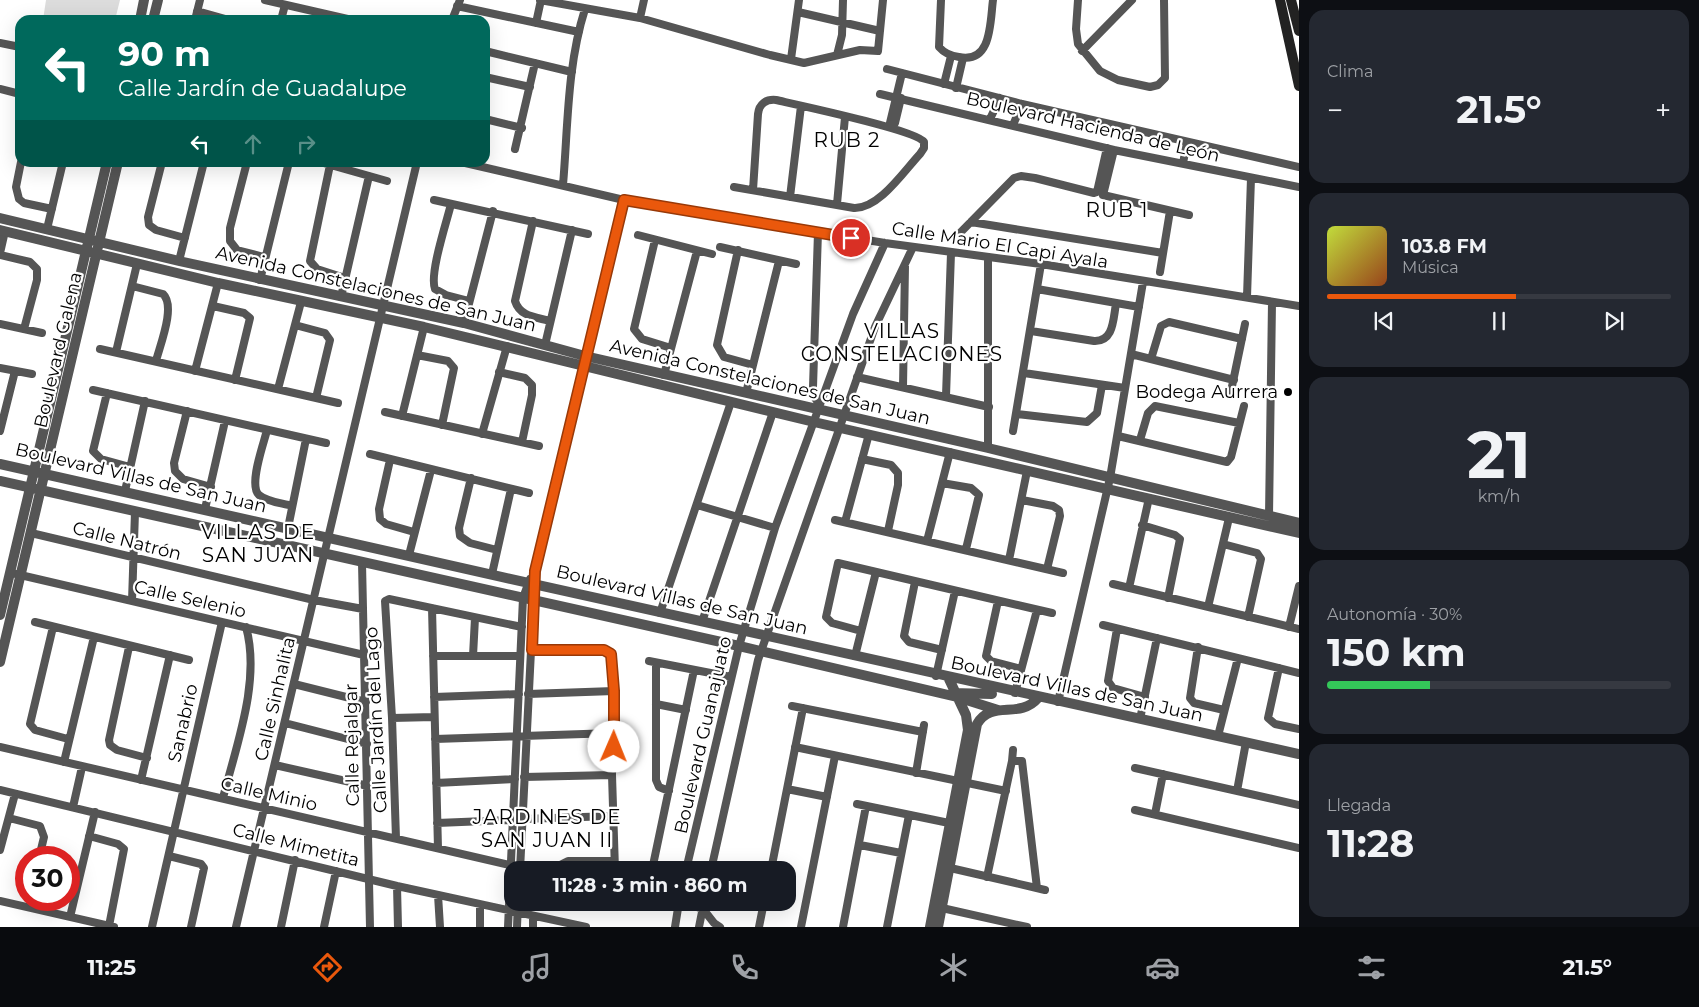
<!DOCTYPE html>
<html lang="es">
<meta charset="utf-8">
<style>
:root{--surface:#171b24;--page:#242831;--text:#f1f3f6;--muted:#9ea1a6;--line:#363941;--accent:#ea580c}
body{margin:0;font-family:Montserrat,sans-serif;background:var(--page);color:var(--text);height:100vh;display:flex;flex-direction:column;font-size:19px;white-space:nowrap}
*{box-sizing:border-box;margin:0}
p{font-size:16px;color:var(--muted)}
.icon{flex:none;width:28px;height:28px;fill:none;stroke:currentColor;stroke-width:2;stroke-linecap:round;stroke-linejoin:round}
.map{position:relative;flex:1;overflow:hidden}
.drawer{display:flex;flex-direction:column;gap:10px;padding:10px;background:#0d0f14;width:400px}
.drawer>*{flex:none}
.hud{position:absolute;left:15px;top:15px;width:475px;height:152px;border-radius:15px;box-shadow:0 5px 20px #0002;background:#00695c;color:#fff;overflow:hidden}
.speed{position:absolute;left:15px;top:846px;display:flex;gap:10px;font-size:25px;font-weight:700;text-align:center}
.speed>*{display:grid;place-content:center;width:65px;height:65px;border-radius:50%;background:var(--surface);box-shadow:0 5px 20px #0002;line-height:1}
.speed .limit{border:8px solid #d22;background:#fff;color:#111}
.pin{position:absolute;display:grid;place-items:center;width:42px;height:42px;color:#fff;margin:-21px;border:2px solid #fff;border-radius:50%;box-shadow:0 1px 5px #0007}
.me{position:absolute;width:55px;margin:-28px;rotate:1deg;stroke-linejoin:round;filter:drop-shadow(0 0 4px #0008)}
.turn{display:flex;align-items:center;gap:18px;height:105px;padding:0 20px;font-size:22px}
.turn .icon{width:65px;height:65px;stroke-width:2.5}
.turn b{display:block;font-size:35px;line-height:42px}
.lanes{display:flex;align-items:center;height:48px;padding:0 20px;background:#0003;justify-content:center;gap:25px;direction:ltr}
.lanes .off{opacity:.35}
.big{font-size:38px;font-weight:700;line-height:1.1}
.drawer .widget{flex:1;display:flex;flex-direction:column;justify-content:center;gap:8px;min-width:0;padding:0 18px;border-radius:15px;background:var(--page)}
.drawer .dial{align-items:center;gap:0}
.dial b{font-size:65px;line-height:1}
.song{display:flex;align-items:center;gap:15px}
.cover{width:60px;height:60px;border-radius:8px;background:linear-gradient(135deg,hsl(70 70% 55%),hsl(20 70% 35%))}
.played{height:5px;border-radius:2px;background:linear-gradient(90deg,var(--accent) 55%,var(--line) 55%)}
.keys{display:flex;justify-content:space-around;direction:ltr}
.heat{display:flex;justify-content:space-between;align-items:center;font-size:28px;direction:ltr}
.charge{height:8px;border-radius:4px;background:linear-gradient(90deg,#34c759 30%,var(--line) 0)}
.trip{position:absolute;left:504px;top:861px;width:292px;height:50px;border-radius:15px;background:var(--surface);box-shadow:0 5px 20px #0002;font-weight:700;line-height:50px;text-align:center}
.menu{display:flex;height:80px;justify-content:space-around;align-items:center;background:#090b0e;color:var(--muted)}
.menu .icon{width:35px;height:35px}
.menu .current{color:var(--accent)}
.menu b{font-size:22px;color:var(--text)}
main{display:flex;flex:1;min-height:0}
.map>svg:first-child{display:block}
</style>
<main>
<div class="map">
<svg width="1299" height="927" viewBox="0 0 1299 927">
<rect width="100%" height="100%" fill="#fff"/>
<path fill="#dcdcdc" d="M 46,0 L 120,0 L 115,20 L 43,20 Z"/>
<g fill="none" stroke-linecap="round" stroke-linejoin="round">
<path stroke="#555" stroke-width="8" d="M 265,0 L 352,20
M 540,0 L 640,18 L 770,55 L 804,63 L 860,50 L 878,51 L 883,0
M 941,0 L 939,47 C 945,54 951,56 959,57 C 992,64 990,22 993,0
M 1078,0 L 1076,29 L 1078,44 L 1100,71 L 1118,80 L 1150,87 L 1158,85 L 1165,78 L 1164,0
M 457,6 L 579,32
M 197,11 L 229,20
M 798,12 L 880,31
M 640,18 L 644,0
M 195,20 L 200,0
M 281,20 L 285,5
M 452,20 L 460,0
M 536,23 L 541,0
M 0,43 L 20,47
M 485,51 L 572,72
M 1082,51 L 1132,0
M 837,55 L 842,35 L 843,0
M 791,59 L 799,0
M 887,69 L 1022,104 L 1299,167
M 485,77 L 530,87
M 944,84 L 951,56
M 956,88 L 963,58
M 0,89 L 20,94
M 880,94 L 1114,150 L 1299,187
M 485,119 L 522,128
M 990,119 L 1000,98
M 895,123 L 901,98
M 1013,125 L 1022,104
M 889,127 L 902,73
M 515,149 L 535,63
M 1114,150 L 1103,195 L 1189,215
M 21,162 L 16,187 L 19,199 L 24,203 L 52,209
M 162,162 L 148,217 L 149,225 L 156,230 L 185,238
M 247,162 L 230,228 L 230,241 L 237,250 L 264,257
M 320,162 L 387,181
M 461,162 L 624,200 L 885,243 L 1041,264 L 1299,306
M 1183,163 L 1187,143
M 330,165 L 310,261 L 317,269 L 345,278
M 563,185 C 568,126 567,66 585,9
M 734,187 L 854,208 C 879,209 904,171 920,154 L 924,148 L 924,142 C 916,130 798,105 776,100 C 766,99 759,104 758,114 L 753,190
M 790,197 L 801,106
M 434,200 L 588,234
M 451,204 C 447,221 429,274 435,289 L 446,295 L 469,301
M 837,204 L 845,117
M 533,221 L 515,301 C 520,317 536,317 550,321
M 971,222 L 1163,253
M 47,229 L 63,162
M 818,232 L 813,387 L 813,395 L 819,404
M 638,235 L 712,254
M 955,238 L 1014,178 L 1021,176 L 1035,178 L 1094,193 L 1097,192 L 1107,148
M 655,240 L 634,329 L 642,339 L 671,348
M 720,247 L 796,264
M 738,250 L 717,345 L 724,357 L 753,365
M 0,253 L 5,231
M 0,255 L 30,262 L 37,269 L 37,280 L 24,329
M 179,261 L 204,162
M 1160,272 L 1170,211
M 260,280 L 289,162
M 132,286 L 163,294 C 176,306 160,345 156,361
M 1037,289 L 1139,307
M 341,297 L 369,176
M 1247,297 L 1251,178
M 213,306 L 244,313 L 250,318 L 235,380
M 464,323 L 493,211
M 0,324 L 42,333
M 295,325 L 325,333 L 330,340 L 316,398
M 1031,331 L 1094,341 C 1114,342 1113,319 1116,304
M 545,345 L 572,230
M 100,349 L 338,403
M 116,352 L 137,264
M 1131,354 L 1234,380
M 417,355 L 448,361 L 454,368 L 442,425
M 1151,359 L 1161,326 L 1169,322 L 1242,339
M 0,368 L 32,374
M 195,371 L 218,283
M 499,372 L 525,378 L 532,385 L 532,395 L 522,442
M 1024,373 L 1125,388
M 664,375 L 697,251
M 857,377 L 989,407
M 903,387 L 905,266
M 278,389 L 301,302
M 93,390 L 326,443
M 107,393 L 93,451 L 101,459 L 130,467
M 746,393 L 779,261
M 946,396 L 951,253
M 1230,396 L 1245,324
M 187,411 L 174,463 L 175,471 L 183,479 L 211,487
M 385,412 L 539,446
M 1017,414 L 1087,422 L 1097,413 L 1102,385
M 402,416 L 424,327
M 267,430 C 264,443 248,485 259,495 C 267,502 282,503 292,506
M 0,431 L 15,371
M 1013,431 L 1041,264
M 482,434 L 507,346
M 1118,436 L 1227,462 L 1231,457 L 1244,406
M 1140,440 L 1148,413 L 1155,406 L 1239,423
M 988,448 L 988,257
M 370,454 L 529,493
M 862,459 L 891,465 L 898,473 L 898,485 L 888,531
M 390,460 L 379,509 L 380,519 L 386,524 L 414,532
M 471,478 L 459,528 L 460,536 L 470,543 L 497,550
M 942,483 L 971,488 L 979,495 L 966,549
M 125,491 L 145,401
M 1022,500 L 1053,506 L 1059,510 L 1060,516 L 1047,569
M 697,505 L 775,528
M 205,509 L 225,421
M 1269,516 L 1272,302
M 835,520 L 1063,573
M 845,522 L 869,434
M 1142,525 L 1175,535 L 1180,539 L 1168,598
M 288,528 L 306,439
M 31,533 L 314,600 L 363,609
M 927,541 L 950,452
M 1223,544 L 1257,553 L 1261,559 L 1248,617
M 409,555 L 431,470
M 1009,560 L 1027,471
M 362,563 L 370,927
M 16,574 L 364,655
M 492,574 L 511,489
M 915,582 L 904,636 L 909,642 L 942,650
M 1113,584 L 1299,629
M 1129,588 L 1149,498
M 132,601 L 135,512
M 998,601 L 986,656 L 991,661 L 1021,669
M 1208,607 L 1229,518
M 432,608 L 438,848
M 660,613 L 731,402
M 35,622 L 189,660
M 702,622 L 773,412
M 1103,625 L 1299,673
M 53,627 L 30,724 L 35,730 L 68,739
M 1289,627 L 1299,586
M 1117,629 L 1108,681 L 1113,688 L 1145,697
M 861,631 L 832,623 L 826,617 L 838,563 L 1052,613
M 129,647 L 109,740 L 110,745 L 117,750 L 147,758
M 1198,647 L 1190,698 L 1194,703 L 1224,710
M 532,650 L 605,650 L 611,654 L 614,691 L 612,775 L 615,870
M 433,656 L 520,656
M 473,656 L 475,618
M 855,656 L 876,572
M 649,661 L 731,677
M 656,663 L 656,780 L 659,787 L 669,791
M 1279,668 L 1268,718 L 1275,724 L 1299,729
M 936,676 L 955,591
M 294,684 L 366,702
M 1015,693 L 1037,610
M 528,694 L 614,691
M 434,697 L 519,694
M 1058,702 L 1110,478 L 1143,282
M 656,704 L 686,710
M 792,706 L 923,732
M 392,718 L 434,717
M 1140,719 L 1157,638
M 285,723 L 367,744
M 1218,736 L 1238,658
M 435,739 L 614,733
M 0,747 L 531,870
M 795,747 L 1006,791
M 1012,761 L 1013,750
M 64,762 L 94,637
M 275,765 L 368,786
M 1135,768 L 1299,805
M 916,773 L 924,725
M 524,777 L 612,775
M 141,780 L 170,655
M 436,783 L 515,779
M 787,789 L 827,797
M 0,790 L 397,886 L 586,927
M 1237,791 L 1246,742
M 223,798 C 236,746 261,681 246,627
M 857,804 L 949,823
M 73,807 L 82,767
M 1135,810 L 1299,848
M 1155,814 L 1163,774
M 9,818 L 40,826 L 44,837 L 39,858
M 522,819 L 613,816
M 437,823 L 513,820
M 89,836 L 118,844 L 124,849 L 109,926
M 396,838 L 392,718 L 385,601 L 389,599 L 522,627
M 860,845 L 901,853
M 0,850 L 15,794
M 169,856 L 201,864 L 204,868 L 191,927
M 946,867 L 1045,890
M 520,870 L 535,571 L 624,200
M 550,870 L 568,861 L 614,861
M 652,870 L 694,670
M 686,870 L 739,646 L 775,528 L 853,314 L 885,243
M 711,870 L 758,660 L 875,327 L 913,247
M 771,870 L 803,708
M 987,877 L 1012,761 L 1022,761 L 1037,888
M 397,886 L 398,927
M 438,895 L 440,927
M 0,901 L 114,927
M 681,902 L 703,909
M 480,905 L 480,927
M 942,908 L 1027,927
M 703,909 L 714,923 L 720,927
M 533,916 L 533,927
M 70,917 L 95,812
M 152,927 L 222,622
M 236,927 L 417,162
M 281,927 L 295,860
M 324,927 L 336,871
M 508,927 L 523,598 L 530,579
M 517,927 L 518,902
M 675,927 L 679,902
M 699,927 L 704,902
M 759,927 L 764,902
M 801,927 L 835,756
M 843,927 L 866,806
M 887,927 L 909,815"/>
<path stroke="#555" stroke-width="10" d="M 140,20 L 144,0
M 153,20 L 158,0
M 0,218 L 179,261 L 464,323 L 585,356 L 988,448 L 1299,523
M 0,230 L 218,283 L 424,327 L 814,422 L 1299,533
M 0,464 C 433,561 865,660 1299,754
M 0,481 L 739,646 L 957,697 L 998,710
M 0,615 L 107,162
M 0,662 L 118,162
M 952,693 L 992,694
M 930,927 L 968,730 L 966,715 L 949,679
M 938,927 L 977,724 C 992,699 1019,720 1038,698"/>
<path stroke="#222" stroke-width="10" d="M 1280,0 L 1299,86
M 1291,0 L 1299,31"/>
</g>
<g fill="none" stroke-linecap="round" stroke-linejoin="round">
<g stroke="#983908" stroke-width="12">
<path id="route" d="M 614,747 L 614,691 L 611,654 L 604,650 L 532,650 L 535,571 L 624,200 L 851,238"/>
</g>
<use href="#route" stroke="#ea580c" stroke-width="9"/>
</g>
<circle fill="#000" stroke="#fff" stroke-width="2" cx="1288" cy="392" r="5"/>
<g text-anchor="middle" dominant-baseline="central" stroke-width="4.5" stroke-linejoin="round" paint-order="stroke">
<g font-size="18" fill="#000" stroke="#fff">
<text transform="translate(1093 127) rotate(13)">Boulevard Hacienda de León</text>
<text transform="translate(1000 245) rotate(9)">Calle Mario El Capi Ayala</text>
<text transform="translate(376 289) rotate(13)">Avenida Constelaciones de San Juan</text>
<text transform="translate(58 350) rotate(-77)">Boulevard Galena</text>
<text transform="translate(770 382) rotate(13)">Avenida Constelaciones de San Juan</text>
<text transform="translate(141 478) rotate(13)">Boulevard Villas de San Juan</text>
<text transform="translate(127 541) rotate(14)">Calle Natrón</text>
<text transform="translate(190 599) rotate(13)">Calle Selenio</text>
<text transform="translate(682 600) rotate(13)">Boulevard Villas de San Juan</text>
<text transform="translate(1077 689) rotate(12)">Boulevard Villas de San Juan</text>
<text transform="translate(275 699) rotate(-77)">Calle Sinhalita</text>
<text transform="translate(376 720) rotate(-93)">Calle Jardín del Lago</text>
<text transform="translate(183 723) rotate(-77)">Sanabrio</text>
<text transform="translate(703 735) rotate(-77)">Boulevard Guanajuato</text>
<text transform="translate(352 745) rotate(-91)">Calle Rejalgar</text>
<text transform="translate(269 794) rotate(13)">Calle Minio</text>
<text transform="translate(296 845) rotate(14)">Calle Mimetita</text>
</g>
<g font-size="18" fill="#000" stroke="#fff" text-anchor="end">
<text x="1278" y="392">Bodega Aurrera</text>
</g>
<g font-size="20" letter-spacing="1" fill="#000" stroke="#fff">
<text x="847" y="140">RUB 2</text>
<text x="1117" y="210">RUB 1</text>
<text x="902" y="331">VILLAS<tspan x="902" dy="23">CONSTELACIONES</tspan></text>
<text x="258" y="532">VILLAS DE<tspan x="258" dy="23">SAN JUAN</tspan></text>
<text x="547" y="817">JARDINES DE<tspan x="547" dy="23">SAN JUAN II</tspan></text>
</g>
</g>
</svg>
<div class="speed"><div class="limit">30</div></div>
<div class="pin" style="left:851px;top:238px;background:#d93025"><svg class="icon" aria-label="arrive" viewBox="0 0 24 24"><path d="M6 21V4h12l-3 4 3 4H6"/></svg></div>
<svg class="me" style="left:614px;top:747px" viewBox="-20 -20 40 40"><circle r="19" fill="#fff"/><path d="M0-13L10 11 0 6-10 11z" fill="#ea580c"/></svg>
<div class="trip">11:28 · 3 min · 860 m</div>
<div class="hud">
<div class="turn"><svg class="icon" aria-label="left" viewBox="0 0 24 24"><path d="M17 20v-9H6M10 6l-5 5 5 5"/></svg><div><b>90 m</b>Calle Jardín de Guadalupe</div></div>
<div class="lanes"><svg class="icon" aria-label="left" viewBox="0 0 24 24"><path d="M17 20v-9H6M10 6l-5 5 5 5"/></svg><svg class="icon off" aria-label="ahead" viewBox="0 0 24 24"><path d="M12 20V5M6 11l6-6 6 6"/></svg><svg class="icon off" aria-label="right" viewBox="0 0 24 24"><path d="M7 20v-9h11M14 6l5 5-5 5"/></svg></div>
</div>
</div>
<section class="drawer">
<div class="widget"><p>Clima</p>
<div class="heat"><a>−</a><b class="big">21.5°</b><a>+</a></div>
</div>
<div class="widget">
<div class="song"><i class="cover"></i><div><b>103.8 FM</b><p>Música</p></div></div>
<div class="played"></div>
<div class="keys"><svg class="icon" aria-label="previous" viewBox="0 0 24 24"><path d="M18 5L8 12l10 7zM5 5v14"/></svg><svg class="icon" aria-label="pause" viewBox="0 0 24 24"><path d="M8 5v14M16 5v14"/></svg><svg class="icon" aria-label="next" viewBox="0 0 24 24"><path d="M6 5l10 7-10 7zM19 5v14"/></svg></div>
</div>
<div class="widget dial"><b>21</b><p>km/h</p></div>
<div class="widget"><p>Autonomía · 30%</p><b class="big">150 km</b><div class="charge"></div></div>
<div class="widget"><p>Llegada</p><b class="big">11:28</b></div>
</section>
</main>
<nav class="menu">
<b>11:25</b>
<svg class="icon current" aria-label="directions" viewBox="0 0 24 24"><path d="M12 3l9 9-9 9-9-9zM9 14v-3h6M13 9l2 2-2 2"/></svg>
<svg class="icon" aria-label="music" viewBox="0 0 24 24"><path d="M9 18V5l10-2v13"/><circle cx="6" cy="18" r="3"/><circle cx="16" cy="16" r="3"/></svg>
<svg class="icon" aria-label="phone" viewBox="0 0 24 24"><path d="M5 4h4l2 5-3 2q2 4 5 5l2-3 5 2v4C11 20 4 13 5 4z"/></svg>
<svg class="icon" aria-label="climate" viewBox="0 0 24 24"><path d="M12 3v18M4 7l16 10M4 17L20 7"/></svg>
<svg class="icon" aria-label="car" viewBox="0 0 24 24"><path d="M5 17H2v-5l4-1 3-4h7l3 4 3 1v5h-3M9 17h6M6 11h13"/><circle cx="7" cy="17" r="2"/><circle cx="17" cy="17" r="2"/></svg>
<svg class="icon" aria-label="filters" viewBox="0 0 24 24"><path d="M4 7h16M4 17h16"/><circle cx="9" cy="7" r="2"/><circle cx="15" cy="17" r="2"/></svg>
<b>21.5°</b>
</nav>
